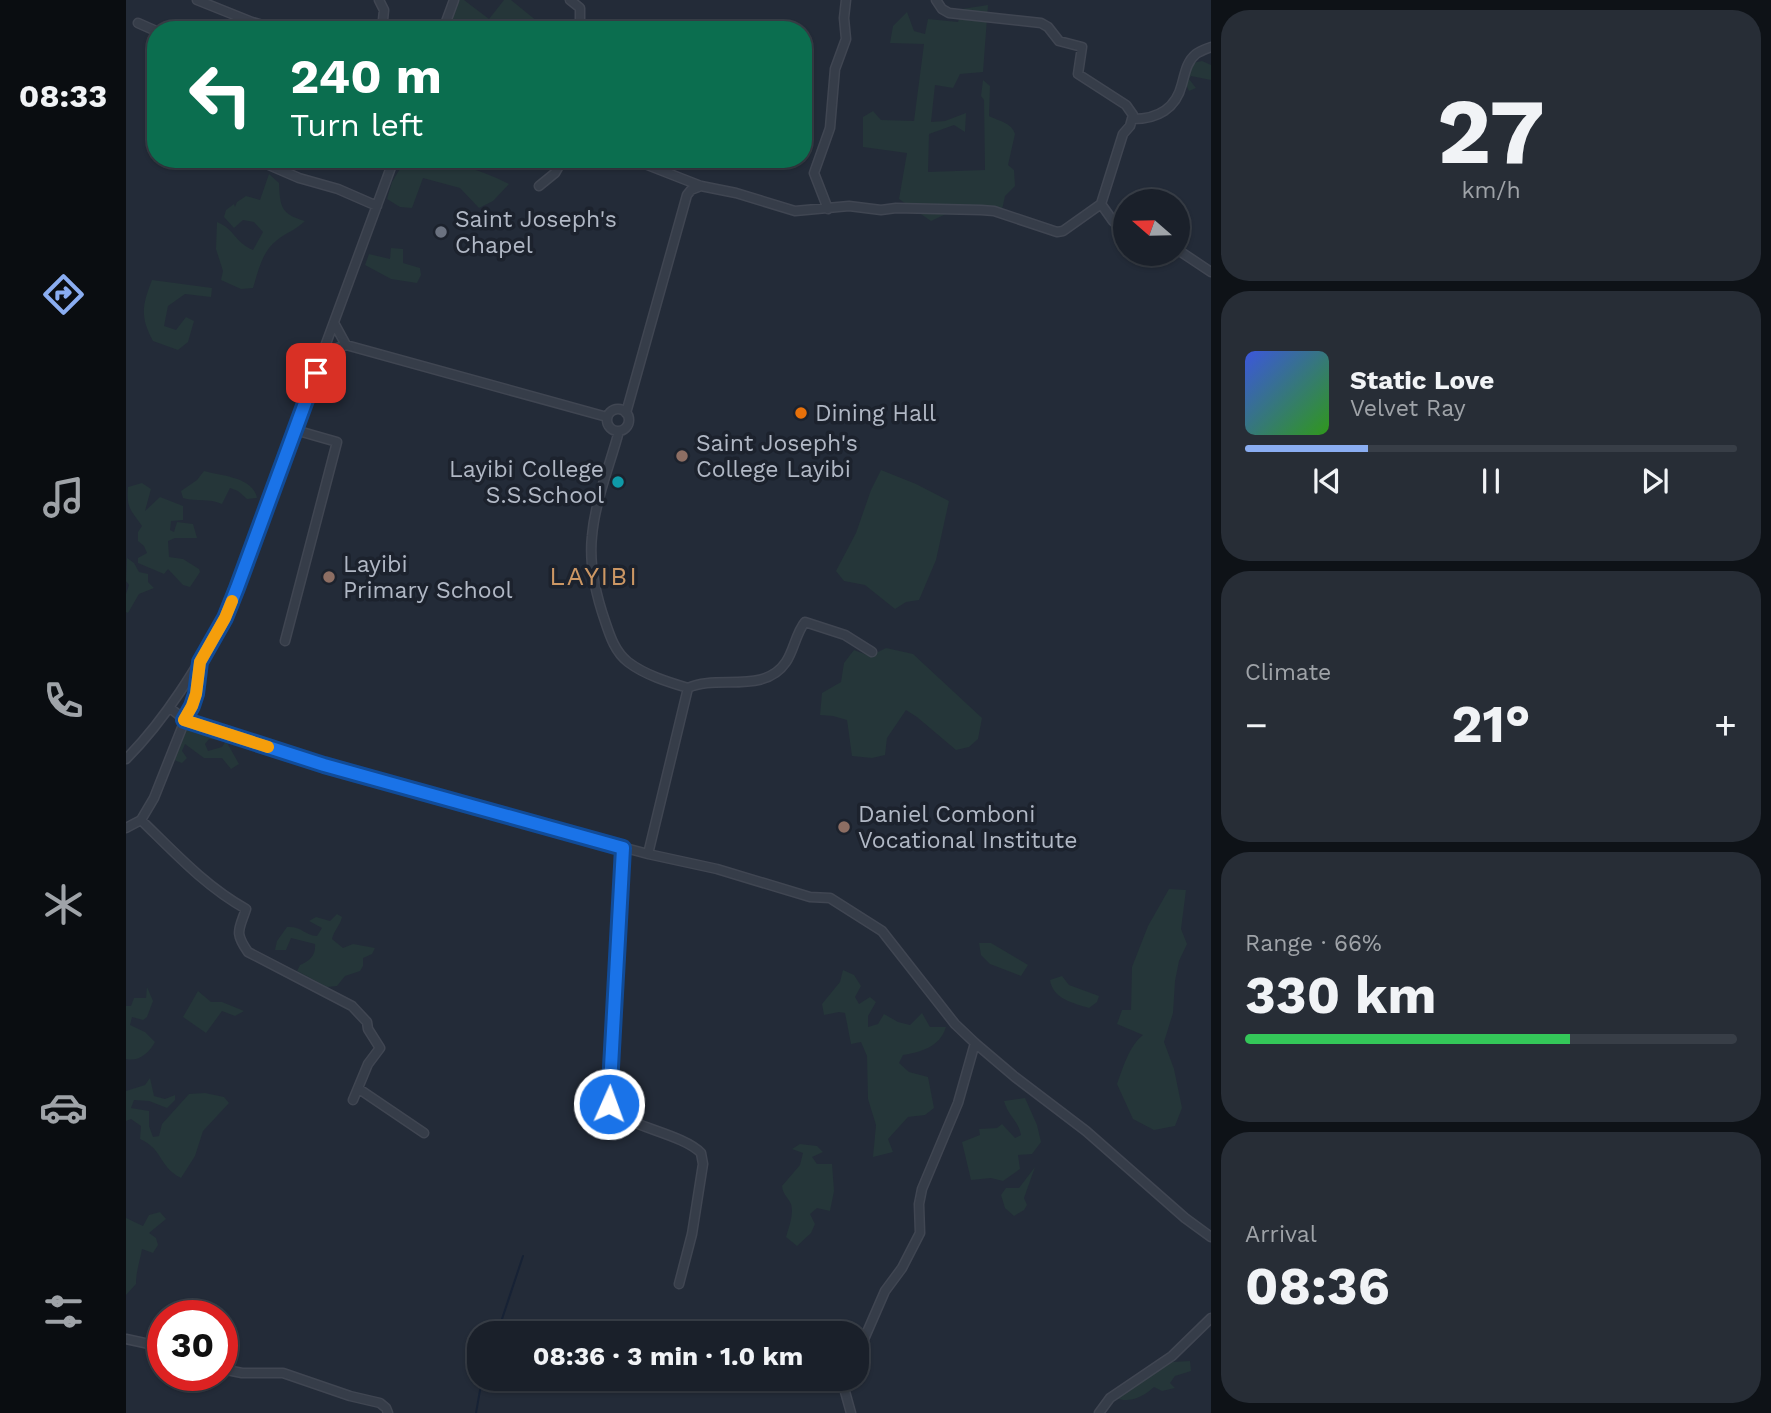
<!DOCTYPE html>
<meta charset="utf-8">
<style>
:root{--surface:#1a202a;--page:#272d36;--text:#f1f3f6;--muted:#9fa3a8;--line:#383e47;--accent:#8aadf1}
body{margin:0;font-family:"Work Sans",sans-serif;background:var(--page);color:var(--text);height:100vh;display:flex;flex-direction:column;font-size:26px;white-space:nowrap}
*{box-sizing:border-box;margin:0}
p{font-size:23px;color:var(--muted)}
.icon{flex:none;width:38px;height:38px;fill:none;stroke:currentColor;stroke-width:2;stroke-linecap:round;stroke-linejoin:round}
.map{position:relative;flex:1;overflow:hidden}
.side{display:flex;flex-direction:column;gap:10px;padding:10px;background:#0e1217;width:560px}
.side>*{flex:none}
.top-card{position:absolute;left:21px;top:21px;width:665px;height:147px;border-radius:28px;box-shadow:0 2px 5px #0004,0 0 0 2px var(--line);background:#0b6e4f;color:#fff;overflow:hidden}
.needle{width:46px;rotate:290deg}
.controls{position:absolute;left:987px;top:189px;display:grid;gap:14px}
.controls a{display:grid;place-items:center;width:77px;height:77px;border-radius:50%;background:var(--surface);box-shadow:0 2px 5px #0004,0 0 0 2px var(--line);font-size:35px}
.speed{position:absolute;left:21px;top:1300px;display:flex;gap:14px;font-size:35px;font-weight:700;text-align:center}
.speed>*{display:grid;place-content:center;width:91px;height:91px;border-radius:50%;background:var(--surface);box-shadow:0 2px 5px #0004,0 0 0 2px var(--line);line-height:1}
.speed .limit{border:10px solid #d22;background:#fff;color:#111}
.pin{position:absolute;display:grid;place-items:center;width:60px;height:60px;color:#fff;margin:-30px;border-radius:14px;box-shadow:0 4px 10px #0006}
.me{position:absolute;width:77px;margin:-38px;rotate:2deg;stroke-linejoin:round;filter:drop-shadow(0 0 5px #0008)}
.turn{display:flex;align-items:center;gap:24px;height:147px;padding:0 28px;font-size:32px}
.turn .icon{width:91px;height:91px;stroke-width:2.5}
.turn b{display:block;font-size:49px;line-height:60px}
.big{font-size:52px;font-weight:700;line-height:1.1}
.side .widget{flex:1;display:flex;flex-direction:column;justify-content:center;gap:10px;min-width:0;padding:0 24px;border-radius:28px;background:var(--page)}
.side .dial{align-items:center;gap:0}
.dial b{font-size:91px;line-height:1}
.song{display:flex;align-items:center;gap:21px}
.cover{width:84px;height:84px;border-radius:10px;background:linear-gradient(135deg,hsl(230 70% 55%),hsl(110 70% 35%))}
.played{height:7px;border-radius:4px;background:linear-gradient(90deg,var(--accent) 25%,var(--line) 25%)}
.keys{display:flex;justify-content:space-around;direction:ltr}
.heat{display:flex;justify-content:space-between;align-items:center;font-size:38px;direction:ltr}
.charge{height:10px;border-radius:5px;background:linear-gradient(90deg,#34c759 66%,var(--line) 0)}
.trip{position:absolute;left:341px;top:1321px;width:402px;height:70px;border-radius:28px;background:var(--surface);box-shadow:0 2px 5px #0004,0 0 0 2px var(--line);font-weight:700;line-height:70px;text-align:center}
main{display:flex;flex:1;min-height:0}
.tab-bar{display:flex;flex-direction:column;width:126px;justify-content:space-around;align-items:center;background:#0a0d11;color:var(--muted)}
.tab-bar .icon{width:49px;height:49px}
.tab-bar .on{color:var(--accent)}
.tab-bar b{font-size:32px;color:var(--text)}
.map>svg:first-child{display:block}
</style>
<main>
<nav class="tab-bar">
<b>08:33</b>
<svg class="icon on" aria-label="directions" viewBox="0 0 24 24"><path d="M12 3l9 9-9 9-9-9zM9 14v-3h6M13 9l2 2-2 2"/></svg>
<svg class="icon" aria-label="music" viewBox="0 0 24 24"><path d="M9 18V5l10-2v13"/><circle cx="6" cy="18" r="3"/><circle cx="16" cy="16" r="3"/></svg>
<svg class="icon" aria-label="phone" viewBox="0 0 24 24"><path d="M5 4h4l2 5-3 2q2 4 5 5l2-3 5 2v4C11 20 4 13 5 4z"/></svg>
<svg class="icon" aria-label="climate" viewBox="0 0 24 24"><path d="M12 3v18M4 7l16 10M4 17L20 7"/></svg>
<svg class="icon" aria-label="car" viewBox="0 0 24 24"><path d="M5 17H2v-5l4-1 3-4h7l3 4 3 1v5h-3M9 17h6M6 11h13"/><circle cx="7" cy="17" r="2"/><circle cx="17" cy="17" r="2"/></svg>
<svg class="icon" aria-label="filters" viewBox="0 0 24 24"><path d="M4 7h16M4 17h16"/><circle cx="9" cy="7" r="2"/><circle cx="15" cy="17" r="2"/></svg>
</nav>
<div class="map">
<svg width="1085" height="1413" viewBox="0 0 1085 1413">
<rect width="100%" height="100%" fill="#232b38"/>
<path fill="#253639" d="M 331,0 L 338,0 L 363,19 L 378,0 L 385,0 L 417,26 L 388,27 L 380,22 L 366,30 L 324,30 L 323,21 Z
M 862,5 L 857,72 L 834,74 L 827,88 L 809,85 L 805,122 L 819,121 L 840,113 L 839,132 L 828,125 L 803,134 L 802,172 L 859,170 L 858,100 L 855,96 L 857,80 L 864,86 L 863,116 C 873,121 886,123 889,134 L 882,165 L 888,170 L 889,186 L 879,196 L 876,210 L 835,207 L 805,221 L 773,199 L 781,153 L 737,147 L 737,117 L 747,111 L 755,120 L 788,121 L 798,44 L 764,43 L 767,26 L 781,12 L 788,31 L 799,34 L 802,19 L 832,22 L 836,9 Z
M 1076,61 L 1085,65 L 1085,80 L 1065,76 L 1063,79 L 1070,88 L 1063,91 L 1059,82 L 1066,63 Z
M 280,159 C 317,159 350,167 383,184 L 367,201 L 353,208 L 334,188 L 297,178 L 286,208 L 274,207 L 261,199 L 266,182 Z
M 143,174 L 153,183 C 154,207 155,214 179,221 C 170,230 159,233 150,241 C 136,252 132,272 127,288 L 115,289 L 95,280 L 97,271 L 90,249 L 91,222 C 109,229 108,242 127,250 L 137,232 L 128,222 L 117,220 L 108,228 L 98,217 L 100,210 L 108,204 L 109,207 L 111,202 L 120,196 L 134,200 Z
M 265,248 L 277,249 L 277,263 L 294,268 L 295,275 L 291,283 L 265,279 L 239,265 L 243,254 L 264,259 Z
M 26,280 L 86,288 L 85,297 L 59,294 L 42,306 L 38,326 L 50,330 L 60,317 L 68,321 L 62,342 L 52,350 L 27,341 C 14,317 16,306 26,280 Z
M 755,470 L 790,484 L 823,501 L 810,560 L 793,600 L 780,602 L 769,609 L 739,585 L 718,581 L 710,571 L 730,533 L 745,490 Z
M 78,471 C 96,476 127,477 131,498 L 121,499 L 112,491 L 104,488 L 96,504 C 83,498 71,502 57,498 L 55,491 L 71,480 Z
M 16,483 L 25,489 L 19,511 L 34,497 L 57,506 L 57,520 L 45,521 L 44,530 L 48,532 L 51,522 L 67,524 L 71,538 L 49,538 L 42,541 L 43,557 L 57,559 L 73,569 L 74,572 L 64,587 L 57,585 L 42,569 L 38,574 L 12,563 L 12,558 L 21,553 L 18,546 L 12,541 L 12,532 L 16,526 C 5,510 0,508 2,487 Z
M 1,558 L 8,563 L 13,572 L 22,574 L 22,582 L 28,588 L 13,594 L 2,613 L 0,612 L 0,594 L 3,585 L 0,581 Z
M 760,648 L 787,654 L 856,718 L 852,739 L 843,747 L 830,750 L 791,717 L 780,710 L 761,738 L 759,755 L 746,758 L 726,756 L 721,720 L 707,716 L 694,715 L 696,693 L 715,682 L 718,663 L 728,650 L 744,656 Z
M 62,727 L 75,728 L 98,735 L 97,740 L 83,739 L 79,744 L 82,751 L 96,747 L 100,741 L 113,764 L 105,769 L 96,758 L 78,758 L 59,744 L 56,751 L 61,758 L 56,763 L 48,760 L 54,738 Z
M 1043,889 L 1060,890 L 1055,929 L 1061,944 L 1053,961 L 1049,981 L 1047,1013 L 1038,1042 L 1048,1069 L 1056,1108 L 1049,1126 L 1028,1130 L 1007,1119 L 991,1084 C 997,1068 1003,1046 1017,1035 L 991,1024 L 996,1010 L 1005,1010 L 1006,967 L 1022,926 Z
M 211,914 L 216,917 C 214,926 208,930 206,939 L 217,948 L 227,944 L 249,948 L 246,954 L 237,958 L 237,966 L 234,971 L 219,976 L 211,986 L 201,987 L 171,971 L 174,965 C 184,961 190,955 189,944 L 165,938 L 160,950 L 149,950 L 151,941 L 161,927 C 176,926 178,935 191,936 L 196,928 L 183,921 L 190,917 L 204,921 Z
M 853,943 L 865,943 L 902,965 L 895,976 L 864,964 L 855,955 Z
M 717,970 L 728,975 L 735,986 L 729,997 L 733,1004 L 744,997 L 750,1002 L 742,1016 L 742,1027 L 752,1024 L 758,1014 L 772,1022 L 784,1025 L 796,1013 L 804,1027 L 820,1027 C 814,1047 795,1052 777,1055 L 773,1063 L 783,1072 L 802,1077 L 808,1108 L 799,1115 L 782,1117 L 762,1139 L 767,1152 L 747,1157 L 750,1125 L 742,1099 L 741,1056 L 735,1042 L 725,1044 L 719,1013 L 713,1012 L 698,1015 L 696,1004 L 714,982 Z
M 936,976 L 943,985 L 973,996 L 971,1002 L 963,1008 C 947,1003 927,999 924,980 Z
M 21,987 L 27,1001 L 21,1017 L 17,1020 L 6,1017 L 4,1025 L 19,1032 L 29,1042 C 23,1053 13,1062 0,1059 L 0,1006 L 5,1006 L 8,998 L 20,998 Z
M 72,991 L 85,1002 L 96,1002 L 118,1011 L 109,1016 L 96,1011 L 80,1033 L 57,1017 Z
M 24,1078 L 28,1096 L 39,1099 L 49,1095 L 49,1100 L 41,1108 L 23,1101 L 8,1100 L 5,1108 L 23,1111 L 23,1126 L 27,1137 L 33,1136 L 36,1124 L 63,1094 L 79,1093 L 98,1097 L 103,1103 L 77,1131 L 69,1156 L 55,1178 C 32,1166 38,1150 14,1139 L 15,1126 L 5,1119 L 0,1121 L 0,1091 L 19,1085 Z
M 899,1098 L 911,1125 L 915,1142 L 906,1154 L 892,1155 L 894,1169 L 877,1181 L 865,1178 L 845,1180 L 836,1142 L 854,1135 L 853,1129 L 871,1128 L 876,1124 L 889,1138 L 895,1135 C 892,1120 882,1116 878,1101 Z
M 674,1144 L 691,1146 L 697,1152 L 686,1157 L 691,1164 L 706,1164 L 708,1191 L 704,1211 L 691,1208 L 684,1214 L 689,1224 L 685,1233 L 671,1246 L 660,1237 C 663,1227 669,1211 664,1202 C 660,1195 657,1194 656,1186 L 674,1165 L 677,1153 L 666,1149 Z
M 909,1167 L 898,1198 L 901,1205 L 898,1210 L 888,1216 L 879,1208 L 875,1195 L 880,1188 L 893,1188 Z
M 34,1212 L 40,1219 L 23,1233 L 30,1238 L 32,1245 L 27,1253 L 16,1249 C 14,1261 10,1271 10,1284 L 0,1295 L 0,1218 L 17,1226 L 23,1215 Z
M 1064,1361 L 1065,1371 L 1049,1376 L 1044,1383 L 1049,1388 L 1036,1391 L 1028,1387 C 1018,1396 1004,1404 990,1398 L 1017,1378 L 1046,1362 Z"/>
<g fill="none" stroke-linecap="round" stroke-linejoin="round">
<path stroke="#172235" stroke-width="2" d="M 371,1334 L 397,1256
M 350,1413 L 356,1379"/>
<g stroke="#404652" stroke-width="11">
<path id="minor" d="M 71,0 L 126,22 L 154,30
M 253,0 L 258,10 L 256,30
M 444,0 L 454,8 L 454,30
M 810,0 L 816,9 L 823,13 L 915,23 L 922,27 L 933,41 L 956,47 L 952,74 L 1000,105 L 1007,115 L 1004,126 L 997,134 L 975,204 L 987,221 L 999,232
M 12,23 L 30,31
M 317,30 L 328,0
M 1007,119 C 1031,119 1050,109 1056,84 C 1059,73 1061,61 1070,54 C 1074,51 1080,49 1085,47
M 129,159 L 173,178 L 212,189 L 251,206
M 506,159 L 575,186 L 610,193 L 669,211 L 723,206 L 755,210 L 770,208 L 855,210 L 868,211 L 931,232 L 937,231 L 975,204
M 413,186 L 429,173 L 437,159
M 702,209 L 688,173 L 704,128 L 709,69 L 720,39 L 718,18 L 720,0
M 1052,250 L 1085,272
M 208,323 L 220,345
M 198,353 L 220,345 L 481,417
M481 420a11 11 0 1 1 22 0a11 11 0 1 1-22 0Z
M 500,413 L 561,195 L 565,190 L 575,186
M 493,431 C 484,465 469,501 466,536 C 463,563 470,595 479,621 C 484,636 489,652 502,662 C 519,675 542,682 562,688 C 591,674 638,695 660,662 C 668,650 670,633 679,622 L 719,635 L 746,652
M 159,641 L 211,442 L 169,430
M 44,708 L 59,720 L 198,765 L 432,830 L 522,854 L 591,869 L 684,897 L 704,898 L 756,931 L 829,1024 L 849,1043 L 889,1077 L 960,1131 L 1059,1218 L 1085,1237
M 0,759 C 41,718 70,668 99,618 L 268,159
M 15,820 C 48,852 79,886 120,909 C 113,930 108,932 122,952 L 226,1006 L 241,1022 L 242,1029 L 254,1048 L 242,1064 L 227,1100
M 0,828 L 15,820 L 28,798 L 59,720 L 66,706 L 73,666
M 497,848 L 483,1104 C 490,1125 555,1132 575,1153 L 577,1164 L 566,1234 L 553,1284
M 522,854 L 562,688
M 233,1089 L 298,1133
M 0,1339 L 37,1347
M 732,1353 L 759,1291 L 776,1268 L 794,1233 L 793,1204 L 796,1189 L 832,1103 L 849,1043
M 96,1369 L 116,1373 L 157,1373 L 224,1396 L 254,1403 L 260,1408 L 262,1413
M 719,1379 L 718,1388 L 725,1413
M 973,1413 L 984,1398 L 1046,1356 L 1085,1318"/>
</g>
<use href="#minor" stroke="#363d49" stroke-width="8"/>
</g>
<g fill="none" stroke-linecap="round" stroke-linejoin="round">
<g stroke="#114b97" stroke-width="18">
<path id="route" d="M 190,373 L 111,588 L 99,618 L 74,662 L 70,694 L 66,706 L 58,720 L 198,765 L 497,848 L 483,1104"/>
</g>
<use href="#route" stroke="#1a73e8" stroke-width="12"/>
<path stroke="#f59e0b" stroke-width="12" d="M 106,601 L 99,618 L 74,662 L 70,694 L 66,706 L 58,720 L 142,747"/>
</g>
<circle fill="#6b7280" stroke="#1c222d" stroke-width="2.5" cx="315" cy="232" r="7"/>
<circle fill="#e8710a" stroke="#1c222d" stroke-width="2.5" cx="675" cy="413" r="7"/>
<g fill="#8d6e63" stroke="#1c222d" stroke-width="2.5">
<circle cx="556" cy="456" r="7"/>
<circle cx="203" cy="577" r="7"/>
<circle cx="718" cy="827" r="7"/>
</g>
<circle fill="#0f9aa8" stroke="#1c222d" stroke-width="2.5" cx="492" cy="482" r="7"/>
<g text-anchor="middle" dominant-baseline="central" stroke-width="7" stroke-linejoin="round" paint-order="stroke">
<g font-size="23" fill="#b1b8c5" stroke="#1c222d" text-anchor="start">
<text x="329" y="219">Saint Joseph's<tspan x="329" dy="26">Chapel</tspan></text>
<text x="689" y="413">Dining Hall</text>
<text x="570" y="443">Saint Joseph's<tspan x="570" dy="26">College Layibi</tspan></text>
<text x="478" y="469" text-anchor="end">Layibi College<tspan x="478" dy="26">S.S.School</tspan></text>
<text x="217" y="564">Layibi<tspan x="217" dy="26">Primary School</tspan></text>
<text x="732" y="814">Daniel Comboni<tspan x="732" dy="26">Vocational Institute</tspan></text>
</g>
<g font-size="26" letter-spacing="2" fill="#cc9764" stroke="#1c222d">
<text x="468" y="576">LAYIBI</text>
</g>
</g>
</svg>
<div class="controls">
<a><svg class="needle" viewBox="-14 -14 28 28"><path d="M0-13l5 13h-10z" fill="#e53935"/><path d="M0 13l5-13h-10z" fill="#9fa3a8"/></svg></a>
</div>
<div class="speed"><div class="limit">30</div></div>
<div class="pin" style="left:190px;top:373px;background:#d93025"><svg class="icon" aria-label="arrive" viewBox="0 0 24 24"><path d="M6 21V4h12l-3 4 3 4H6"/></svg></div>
<svg class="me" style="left:483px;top:1104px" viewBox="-20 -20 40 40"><circle r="17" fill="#1a73e8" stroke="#fff" stroke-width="3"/><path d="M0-11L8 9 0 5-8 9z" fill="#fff"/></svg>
<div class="trip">08:36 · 3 min · 1.0 km</div>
<div class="top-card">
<div class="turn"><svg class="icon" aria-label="left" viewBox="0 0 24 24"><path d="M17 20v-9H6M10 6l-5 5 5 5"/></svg><div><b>240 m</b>Turn left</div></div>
</div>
</div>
<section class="side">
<div class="widget dial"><b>27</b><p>km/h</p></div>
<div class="widget">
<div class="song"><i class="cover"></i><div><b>Static Love</b><p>Velvet Ray</p></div></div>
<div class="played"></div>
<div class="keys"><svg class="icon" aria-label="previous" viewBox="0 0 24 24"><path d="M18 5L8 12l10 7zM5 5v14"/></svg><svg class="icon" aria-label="pause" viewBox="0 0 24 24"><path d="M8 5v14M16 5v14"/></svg><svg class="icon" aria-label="next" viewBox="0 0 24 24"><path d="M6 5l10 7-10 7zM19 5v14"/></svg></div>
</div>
<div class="widget"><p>Climate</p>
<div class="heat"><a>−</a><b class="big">21°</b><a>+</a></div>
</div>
<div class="widget"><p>Range · 66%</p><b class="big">330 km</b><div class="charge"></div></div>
<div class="widget"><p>Arrival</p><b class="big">08:36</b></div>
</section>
</main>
